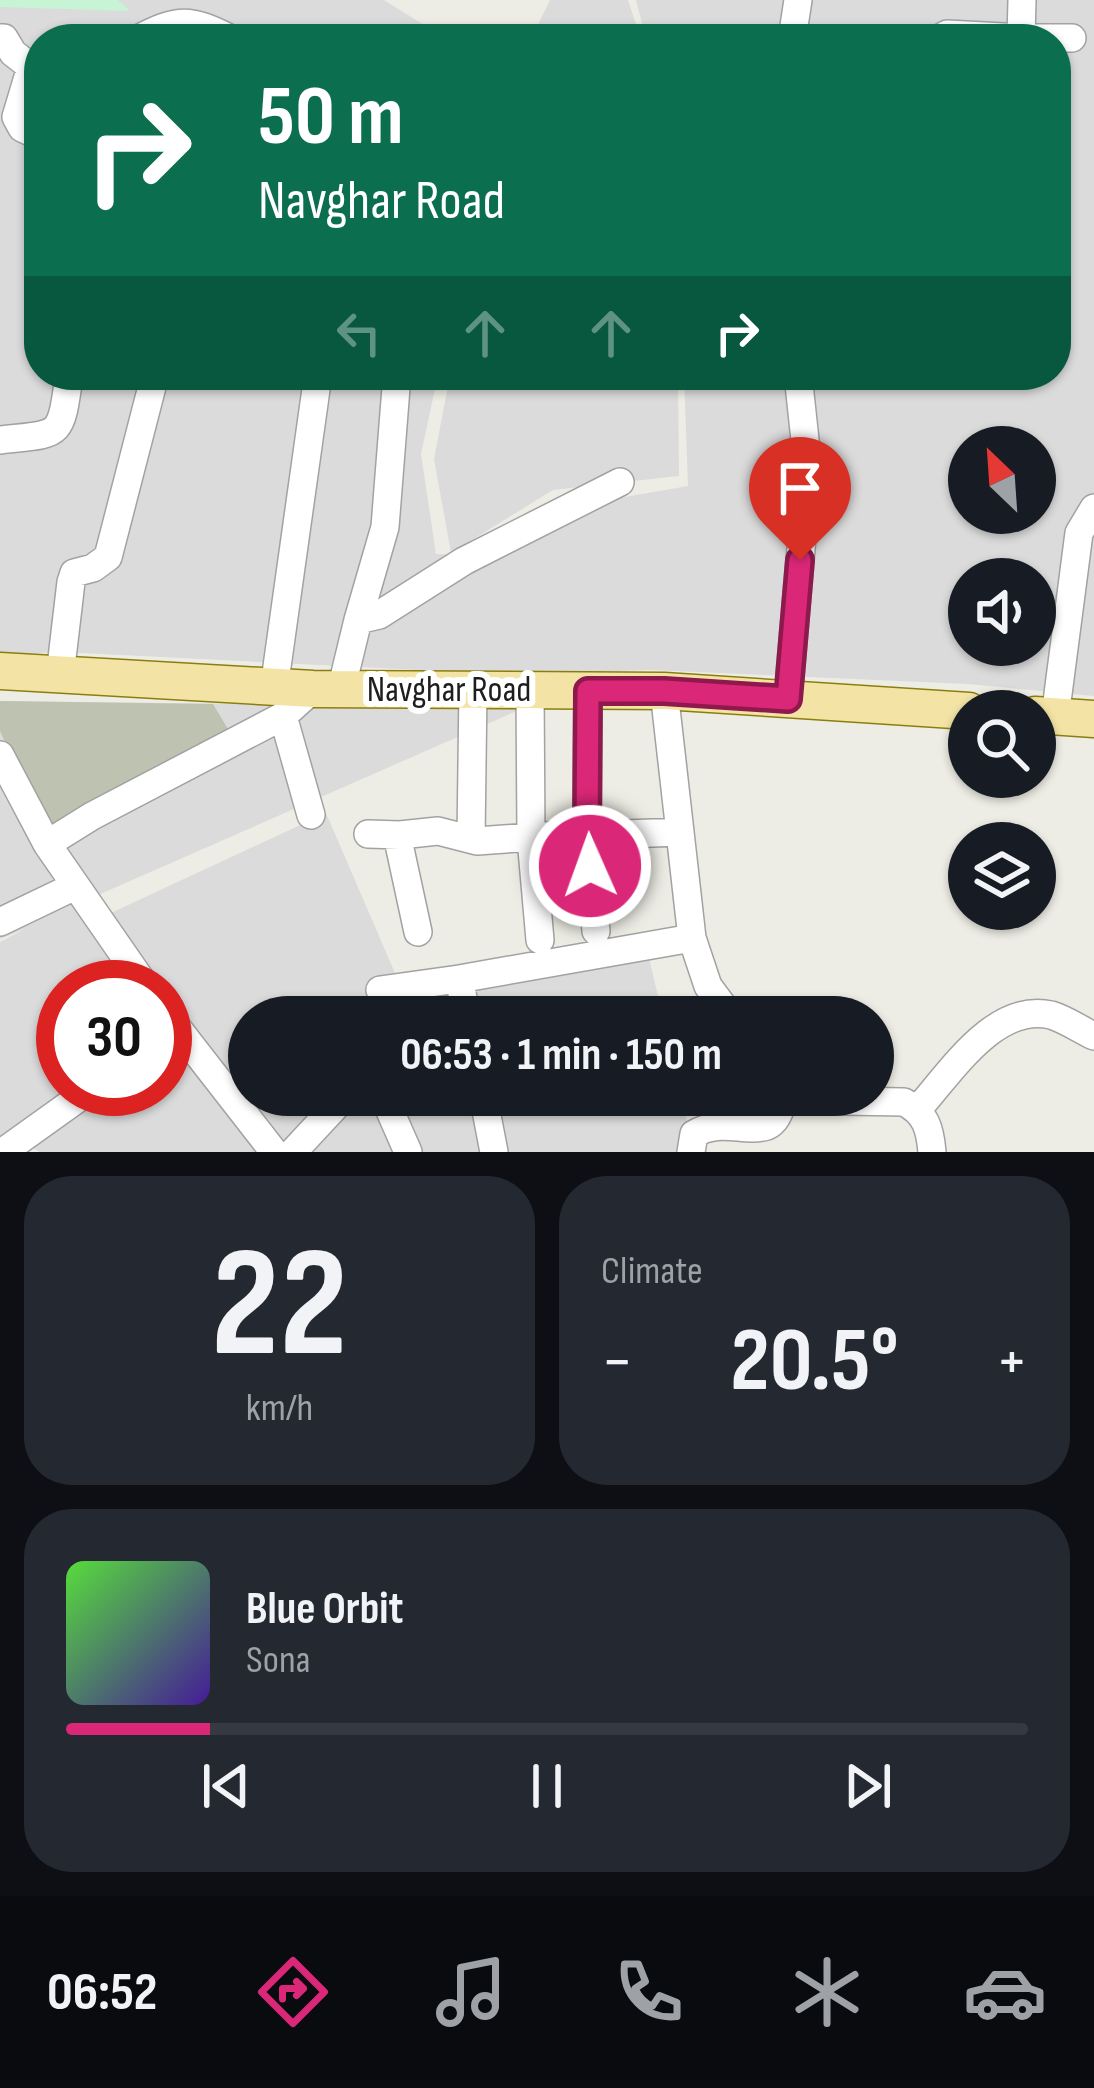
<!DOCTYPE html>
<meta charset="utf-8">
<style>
:root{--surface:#171b24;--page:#242831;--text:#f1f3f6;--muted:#9ea1a6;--line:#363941;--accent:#db2777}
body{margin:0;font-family:"Sofia Sans Condensed",sans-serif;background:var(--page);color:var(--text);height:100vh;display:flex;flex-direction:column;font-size:45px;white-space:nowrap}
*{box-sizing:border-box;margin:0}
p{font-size:39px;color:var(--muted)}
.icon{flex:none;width:66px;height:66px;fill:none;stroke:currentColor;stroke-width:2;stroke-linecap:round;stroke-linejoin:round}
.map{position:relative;height:1152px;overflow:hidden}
.side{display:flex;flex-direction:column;gap:24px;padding:24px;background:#0d0f14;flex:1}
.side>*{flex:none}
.guide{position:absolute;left:24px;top:24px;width:1047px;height:366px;border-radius:48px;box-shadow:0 3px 9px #0004;background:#0b6e4f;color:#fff;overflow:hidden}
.needle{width:78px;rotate:335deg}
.controls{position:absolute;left:948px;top:426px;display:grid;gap:24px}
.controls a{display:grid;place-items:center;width:108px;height:108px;border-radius:50%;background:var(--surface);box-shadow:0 3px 9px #0004;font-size:60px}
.speed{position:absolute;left:36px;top:960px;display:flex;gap:24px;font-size:60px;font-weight:700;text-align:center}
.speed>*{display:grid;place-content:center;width:156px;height:156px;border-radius:50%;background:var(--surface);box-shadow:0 3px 9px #0004;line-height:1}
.speed .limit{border:18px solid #d22;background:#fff;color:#111}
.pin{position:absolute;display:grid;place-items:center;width:102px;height:102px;color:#fff;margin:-123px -51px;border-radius:50% 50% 50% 0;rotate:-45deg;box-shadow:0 0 12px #0007}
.pin .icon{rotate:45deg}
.me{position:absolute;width:132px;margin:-66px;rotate:358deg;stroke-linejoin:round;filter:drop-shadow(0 0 9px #0008)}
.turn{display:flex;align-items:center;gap:42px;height:252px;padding:0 36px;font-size:54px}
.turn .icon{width:156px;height:156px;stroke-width:2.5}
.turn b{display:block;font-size:84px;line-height:102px}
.lanes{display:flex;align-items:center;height:114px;padding:0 36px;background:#0003;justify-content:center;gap:60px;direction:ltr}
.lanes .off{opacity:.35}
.big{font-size:90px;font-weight:700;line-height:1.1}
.side .widget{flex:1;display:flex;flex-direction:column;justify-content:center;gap:18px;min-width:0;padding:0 42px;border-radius:48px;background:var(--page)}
.side .dial{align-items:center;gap:0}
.dial b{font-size:156px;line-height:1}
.song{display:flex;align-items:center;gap:36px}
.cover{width:144px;height:144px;border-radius:18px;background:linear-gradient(135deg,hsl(110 70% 55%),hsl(260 70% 35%))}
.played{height:12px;border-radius:6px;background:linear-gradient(90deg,var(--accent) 15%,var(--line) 15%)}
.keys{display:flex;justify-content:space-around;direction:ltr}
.heat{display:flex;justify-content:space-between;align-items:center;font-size:66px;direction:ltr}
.side .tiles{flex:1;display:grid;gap:24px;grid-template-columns:1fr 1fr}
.widget:last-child{grid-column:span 2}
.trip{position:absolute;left:228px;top:996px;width:666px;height:120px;border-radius:60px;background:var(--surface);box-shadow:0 3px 9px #0004;font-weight:700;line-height:120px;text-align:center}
.dock{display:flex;height:192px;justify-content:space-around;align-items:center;background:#090b0e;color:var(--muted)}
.dock .icon{width:84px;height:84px}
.dock .active{color:var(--accent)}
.dock b{font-size:54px;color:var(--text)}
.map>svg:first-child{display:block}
</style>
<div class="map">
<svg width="1094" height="1152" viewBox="0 0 1094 1152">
<rect width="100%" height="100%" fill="#eeede5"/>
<path fill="#dcdbdb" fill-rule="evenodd" d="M 0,0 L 384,0 L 447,39 L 39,39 L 39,375 L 438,375 L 421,454 L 436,554 L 462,555 L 602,501 L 688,486 L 684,375 L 1056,375 L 1056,39 L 646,39 L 636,0 L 1094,0 L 1094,696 L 967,684 L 652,670 L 499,674 L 61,652 L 0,655 ZM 969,447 L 1035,447 L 1035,513 L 969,513 ZM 969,579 L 1035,579 L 1035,645 L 969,645 Z
M 550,0 L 628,0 L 641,39 L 531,39 Z
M 450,375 L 678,375 L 679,476 L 553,490 L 451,553 L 434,459 Z
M 0,701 L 267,704 L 535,703 L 80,903 L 137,987 L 63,987 L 63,1089 L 77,1089 L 0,1149 L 0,942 L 25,929 L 0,939 Z
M 326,813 L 395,973 L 395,1017 L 249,1017 L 249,1095 L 344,1095 L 276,1152 L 165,1005 L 165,987 L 152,987 L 100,918 Z
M 646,945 L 658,996 L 671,998 L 677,1017 L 403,1017 L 405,972 Z
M 176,1030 L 269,1152 L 40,1152 L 23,1143 L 96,1089 L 165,1089 L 165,1038 Z
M 351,1095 L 685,1095 L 688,1152 L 299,1152 Z"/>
<path fill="#bec2b1" d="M 0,701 L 213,704 L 231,734 L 50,828 L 17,768 L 0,731 Z"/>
<path fill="#c6f4d5" d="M 0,0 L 118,0 L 130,11 L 0,7 Z"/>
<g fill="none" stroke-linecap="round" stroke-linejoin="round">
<g stroke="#a2a2a2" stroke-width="30">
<path id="minor" d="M 0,38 L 4,38 L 13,53 L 31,67 L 39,66
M 1021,38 L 1072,38
M 138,39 C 178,18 190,18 231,39
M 792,39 L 798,0
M 938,39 L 947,34 L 1021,38 L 1022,0
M 31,67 L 16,117 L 22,128 L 39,136
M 0,440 C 62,433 60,439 69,377
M 358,620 L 385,527 L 397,375
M 60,675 L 71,582 L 74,573 L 93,568 L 108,557 L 155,375
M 274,688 L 318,375
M 341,690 L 358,620 L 379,615 L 464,561 L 620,482
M 530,690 L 531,838 L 540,940
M 588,691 L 587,833 L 596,931
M 664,691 L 692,938 L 708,986 L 731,1017
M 788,699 L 808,468 L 798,375
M 283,716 L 311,815
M 1055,717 L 1079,533 L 1094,508
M 0,755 L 47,844
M 368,834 L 400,835 L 438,831 L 477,841 L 587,833 L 597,835 L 680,832
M 397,835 L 418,932
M 471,838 L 473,690
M 0,922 L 75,886
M 459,979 L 467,1017
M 146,987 L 47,844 L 92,816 L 283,716 L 313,689
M 380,990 L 459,979 L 692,938
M 165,1012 L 274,1152
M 383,1095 L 408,1152
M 483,1095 L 494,1152
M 781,1095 L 784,1100 L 904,1102 C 926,1113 930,1129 932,1152
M 918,1109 C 951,1072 995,1002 1051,1015 C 1065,1019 1081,1030 1094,1036
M 3,1152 L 91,1089
M 293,1152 L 346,1095
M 691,1152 L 694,1134 C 721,1118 744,1133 767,1126 C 777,1122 780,1109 784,1100"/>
</g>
<g stroke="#8a7f0e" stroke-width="39">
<path id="major" d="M 0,671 L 313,689 L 664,691 L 969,711
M 1035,715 L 1094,719"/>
</g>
<use href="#minor" stroke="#fff" stroke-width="27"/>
<use href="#major" stroke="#f3e4a5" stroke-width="36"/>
</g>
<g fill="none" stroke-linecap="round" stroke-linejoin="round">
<g stroke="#8e194d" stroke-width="30">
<path id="route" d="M 590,866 L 587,833 L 588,691 L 664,691 L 788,699 L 800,560"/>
</g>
<use href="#route" stroke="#db2777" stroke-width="21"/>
</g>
<g text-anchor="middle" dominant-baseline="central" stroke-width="12" stroke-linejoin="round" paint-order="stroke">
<g font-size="36" fill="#1e1e1e" stroke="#fff">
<text x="449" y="690">Navghar Road</text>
</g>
</g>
</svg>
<div class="controls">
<a><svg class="needle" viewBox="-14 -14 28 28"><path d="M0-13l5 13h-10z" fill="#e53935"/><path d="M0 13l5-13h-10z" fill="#9ea1a6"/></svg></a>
<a><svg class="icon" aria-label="sound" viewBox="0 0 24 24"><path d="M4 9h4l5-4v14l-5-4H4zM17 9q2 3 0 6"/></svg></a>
<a><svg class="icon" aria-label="search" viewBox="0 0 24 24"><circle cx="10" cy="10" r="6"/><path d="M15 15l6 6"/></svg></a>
<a><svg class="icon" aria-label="layers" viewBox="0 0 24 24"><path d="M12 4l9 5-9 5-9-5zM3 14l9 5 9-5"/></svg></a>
</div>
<div class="speed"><div class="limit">30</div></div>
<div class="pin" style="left:800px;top:560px;background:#d93025"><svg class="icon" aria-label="arrive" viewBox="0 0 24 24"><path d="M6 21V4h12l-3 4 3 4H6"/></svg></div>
<svg class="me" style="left:590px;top:866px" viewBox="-20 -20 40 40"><circle r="17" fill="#db2777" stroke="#fff" stroke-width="3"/><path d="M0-11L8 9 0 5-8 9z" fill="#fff"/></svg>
<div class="trip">06:53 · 1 min · 150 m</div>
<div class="guide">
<div class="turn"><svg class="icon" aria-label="right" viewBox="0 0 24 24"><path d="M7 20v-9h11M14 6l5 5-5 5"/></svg><div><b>50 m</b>Navghar Road</div></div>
<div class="lanes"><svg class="icon off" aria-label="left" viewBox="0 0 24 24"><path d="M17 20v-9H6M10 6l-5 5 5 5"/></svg><svg class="icon off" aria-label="ahead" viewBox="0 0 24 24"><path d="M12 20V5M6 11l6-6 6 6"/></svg><svg class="icon off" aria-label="ahead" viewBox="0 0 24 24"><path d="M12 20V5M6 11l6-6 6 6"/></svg><svg class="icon" aria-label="right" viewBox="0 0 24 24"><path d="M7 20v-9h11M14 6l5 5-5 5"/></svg></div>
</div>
</div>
<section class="side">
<div class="tiles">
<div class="widget dial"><b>22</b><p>km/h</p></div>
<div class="widget"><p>Climate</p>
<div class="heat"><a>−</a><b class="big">20.5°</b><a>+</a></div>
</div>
<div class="widget">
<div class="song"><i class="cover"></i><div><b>Blue Orbit</b><p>Sona</p></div></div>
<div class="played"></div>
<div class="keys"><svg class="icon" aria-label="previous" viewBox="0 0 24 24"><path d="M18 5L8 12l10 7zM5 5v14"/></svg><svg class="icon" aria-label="pause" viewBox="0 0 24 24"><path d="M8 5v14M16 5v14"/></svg><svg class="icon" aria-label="next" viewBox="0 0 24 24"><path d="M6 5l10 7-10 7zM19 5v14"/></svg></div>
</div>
</div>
</section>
<nav class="dock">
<b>06:52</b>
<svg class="icon active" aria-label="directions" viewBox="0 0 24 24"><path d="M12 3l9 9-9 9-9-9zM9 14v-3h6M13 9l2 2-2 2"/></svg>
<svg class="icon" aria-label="music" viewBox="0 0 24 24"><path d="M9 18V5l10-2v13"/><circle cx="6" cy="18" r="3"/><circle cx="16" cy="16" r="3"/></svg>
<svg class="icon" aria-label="phone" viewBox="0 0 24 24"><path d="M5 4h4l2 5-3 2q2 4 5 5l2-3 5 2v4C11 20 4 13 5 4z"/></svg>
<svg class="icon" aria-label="climate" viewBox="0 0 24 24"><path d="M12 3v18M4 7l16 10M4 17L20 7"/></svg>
<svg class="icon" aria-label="car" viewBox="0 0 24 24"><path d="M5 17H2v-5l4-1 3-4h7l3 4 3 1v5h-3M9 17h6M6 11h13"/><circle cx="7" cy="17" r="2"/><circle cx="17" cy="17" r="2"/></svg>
</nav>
